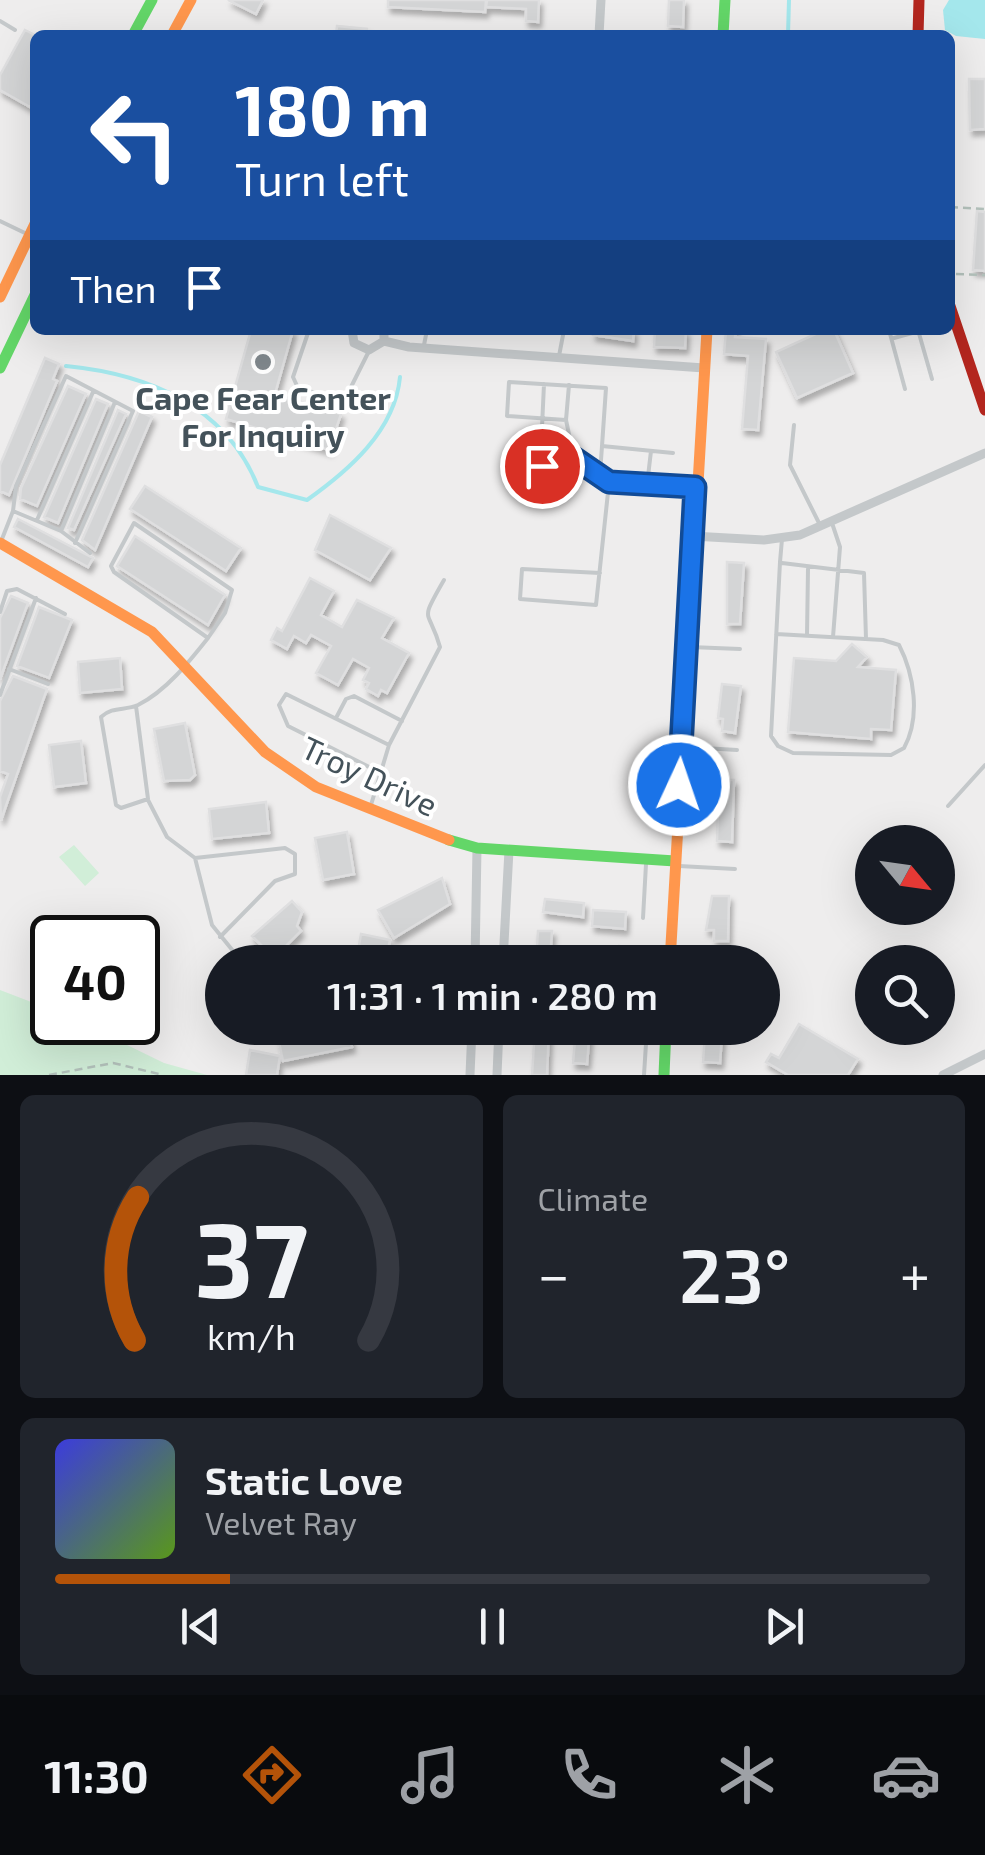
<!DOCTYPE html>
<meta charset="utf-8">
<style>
:root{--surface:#171b24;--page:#20242c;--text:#f1f3f6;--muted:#9ea1a6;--line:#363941;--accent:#b45309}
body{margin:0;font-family:"Exo 2",sans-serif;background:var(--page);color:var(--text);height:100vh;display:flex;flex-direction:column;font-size:38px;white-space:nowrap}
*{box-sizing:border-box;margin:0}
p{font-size:32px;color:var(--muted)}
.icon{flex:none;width:55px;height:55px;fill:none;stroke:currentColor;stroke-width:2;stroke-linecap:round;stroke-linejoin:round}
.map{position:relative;height:1075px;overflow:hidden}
.details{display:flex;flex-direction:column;gap:20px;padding:20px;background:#0d0f14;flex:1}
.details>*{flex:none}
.hud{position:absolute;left:30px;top:30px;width:925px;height:305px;border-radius:15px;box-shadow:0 10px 40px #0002;background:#1a4fa0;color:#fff;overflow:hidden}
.needle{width:65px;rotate:119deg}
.buttons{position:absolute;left:855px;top:825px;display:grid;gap:20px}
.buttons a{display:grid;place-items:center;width:100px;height:100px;border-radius:50%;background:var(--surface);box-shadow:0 10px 40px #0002;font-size:50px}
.speed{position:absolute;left:30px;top:915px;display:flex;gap:20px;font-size:50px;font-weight:700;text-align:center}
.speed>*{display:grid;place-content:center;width:130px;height:130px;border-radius:50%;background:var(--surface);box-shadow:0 10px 40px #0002;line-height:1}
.speed .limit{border:5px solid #111;border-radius:15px;background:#fff;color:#111}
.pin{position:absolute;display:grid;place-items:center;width:85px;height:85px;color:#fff;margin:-42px;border:5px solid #fff;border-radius:50%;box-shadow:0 2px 10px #0007}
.me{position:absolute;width:110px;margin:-55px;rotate:3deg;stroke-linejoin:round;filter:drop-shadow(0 0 8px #0008)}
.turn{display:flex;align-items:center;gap:35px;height:210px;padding:0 40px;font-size:45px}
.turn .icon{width:130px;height:130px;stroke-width:2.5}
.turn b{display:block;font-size:70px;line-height:85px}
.then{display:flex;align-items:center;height:95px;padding:0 40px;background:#0003;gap:20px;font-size:38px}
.big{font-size:75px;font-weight:600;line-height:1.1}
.details .tile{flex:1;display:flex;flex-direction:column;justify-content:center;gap:15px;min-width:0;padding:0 35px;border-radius:15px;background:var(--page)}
.details .dial{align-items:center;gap:0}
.dial svg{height:260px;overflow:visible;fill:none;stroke:var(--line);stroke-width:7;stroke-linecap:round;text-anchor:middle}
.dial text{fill:var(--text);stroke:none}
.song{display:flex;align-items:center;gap:30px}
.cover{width:120px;height:120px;border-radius:15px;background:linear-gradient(135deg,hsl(240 70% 55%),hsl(90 70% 35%))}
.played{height:10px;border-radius:5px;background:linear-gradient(90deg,var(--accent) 20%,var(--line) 20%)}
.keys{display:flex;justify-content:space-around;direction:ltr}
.heat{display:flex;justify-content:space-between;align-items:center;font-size:55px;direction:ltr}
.details .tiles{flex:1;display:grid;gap:20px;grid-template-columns:1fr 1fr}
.tile:last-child{grid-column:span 2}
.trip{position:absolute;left:205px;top:945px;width:575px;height:100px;border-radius:50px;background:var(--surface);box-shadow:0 10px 40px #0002;font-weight:600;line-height:100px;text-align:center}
.tabs{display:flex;height:160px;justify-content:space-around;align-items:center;background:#090b0e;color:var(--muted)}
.tabs .icon{width:70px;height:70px}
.tabs .selected{color:var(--accent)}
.tabs b{font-size:45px;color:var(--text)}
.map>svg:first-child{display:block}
</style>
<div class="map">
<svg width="985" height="1075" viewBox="0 0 985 1075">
<defs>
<filter id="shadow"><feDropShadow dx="3" dy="5.5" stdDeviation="2.5" flood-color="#0004"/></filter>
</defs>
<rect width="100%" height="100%" fill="#eeeded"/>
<path fill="#d1eed8" d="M 74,845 L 99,873 L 85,886 L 59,857 Z
M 0,990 L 52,1010 L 52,1022 L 82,1023 L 164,1063 L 207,1075 L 0,1075 Z"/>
<path fill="#a4e7ec" d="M 949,0 L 985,0 L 985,39 L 956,36 L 945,30 L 943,10 Z"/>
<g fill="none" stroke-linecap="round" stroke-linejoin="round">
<path stroke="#a4e7ec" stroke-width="4" d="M 788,35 L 789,0
M 66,366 C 147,374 226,405 258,487 L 307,500 C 348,471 395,431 400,377"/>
</g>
<path fill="#d4d5d6" stroke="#dfdfe0" stroke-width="2.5" filter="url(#shadow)" d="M 228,0 L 263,0 L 256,14 Z
M 388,0 L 486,0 L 485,12 L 388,7 Z
M 487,0 L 539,0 L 538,22 L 526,21 L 526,9 L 486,7 Z
M 669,0 L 684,0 L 683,27 L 668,26 Z
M 337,26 L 367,29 L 367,35 L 336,35 Z
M 25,30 L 35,35 L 35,97 L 30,107 L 0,90 L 0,75 Z
M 969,79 L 985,79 L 985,129 L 970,130 Z
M 977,211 L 985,212 L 985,271 L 973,270 Z
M 251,330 L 293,330 L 275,394 L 341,414 L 329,450 L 226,419 Z
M 594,330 L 634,330 L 633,341 L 593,335 Z
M 655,330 L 686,331 L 685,348 L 654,347 Z
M 726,330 L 736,330 L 735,337 L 766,339 L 758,430 L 742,429 L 748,356 L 724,354 Z
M 824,330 L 834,330 L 853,373 L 797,398 L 776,352 Z
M 45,358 L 59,364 L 53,379 L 57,381 L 9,495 L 0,491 L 0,465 Z
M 68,386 L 86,394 L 37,506 L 20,499 L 21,488 Z
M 96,399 L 108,404 L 58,523 L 44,517 Z
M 118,410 L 126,414 L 74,530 L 68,528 Z
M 139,411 L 152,417 L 95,550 L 82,540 Z
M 145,486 L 241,548 L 226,571 L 130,509 Z
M 330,515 L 391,548 L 370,580 L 315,550 Z
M 18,519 L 93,558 L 88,567 L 14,527 Z
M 135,536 L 225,595 L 208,625 L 117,566 Z
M 727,562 L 744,563 L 740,624 L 727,624 Z
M 310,578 L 334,591 L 321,615 L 342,627 L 357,600 L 394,618 L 382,638 L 409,653 L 387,693 L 381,690 L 378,696 L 366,689 L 369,683 L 363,680 L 369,668 L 353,659 L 338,685 L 316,673 L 331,646 L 311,635 L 306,643 L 294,636 L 287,649 L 271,640 L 277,628 L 282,631 Z
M 11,596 L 28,603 L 0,679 L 0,618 Z
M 39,607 L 72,620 L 49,678 L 17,666 Z
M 852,644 L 867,657 L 858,667 L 896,670 L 891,730 L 871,729 L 871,739 L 788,732 L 794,658 L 836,661 Z
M 120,658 L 122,689 L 80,693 L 78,662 Z
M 13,676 L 47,689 L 1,820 L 0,797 L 8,774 L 0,771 L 0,701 Z
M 722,684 L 741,686 L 735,733 L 722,731 L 723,719 L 718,718 Z
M 185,723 L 195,775 L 190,780 L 164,781 L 154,729 Z
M 81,741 L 86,783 L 54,787 L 49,745 Z
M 719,780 L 734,780 L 732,842 L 717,841 Z
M 266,802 L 269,833 L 212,839 L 209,809 Z
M 347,832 L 354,874 L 323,880 L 315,838 Z
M 442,878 L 450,904 L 394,938 L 378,910 Z
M 712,896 L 729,896 L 728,941 L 714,941 L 714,930 L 706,930 Z
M 545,899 L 584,903 L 583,917 L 543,912 Z
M 292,901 L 302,912 L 297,926 L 301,931 L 274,958 L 252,936 Z
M 593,910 L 626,912 L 625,929 L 592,926 Z
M 538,931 L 552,931 L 550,962 L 536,962 Z
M 361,934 L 390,940 L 385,962 L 356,962 Z
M 619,946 L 638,948 L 637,962 L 617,962 Z
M 799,1024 L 858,1059 L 848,1075 L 788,1075 L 766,1062 L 771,1054 L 779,1058 Z
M 303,1028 L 348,1028 L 352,1047 L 283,1061 L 277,1033 Z
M 535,1028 L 549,1028 L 547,1075 L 532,1075 Z
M 576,1028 L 590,1028 L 587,1064 L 573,1063 Z
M 705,1033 L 722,1034 L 720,1063 L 703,1062 Z
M 250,1050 L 280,1056 L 277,1075 L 246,1075 Z"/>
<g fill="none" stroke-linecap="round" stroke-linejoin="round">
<path stroke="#b3c1bb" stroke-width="2.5" stroke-dasharray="8 5" stroke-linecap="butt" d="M 950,207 L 985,209
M 956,274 L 985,275
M 49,1075 L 113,1063 L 163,1075"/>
<path stroke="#c4c8ca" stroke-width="4" d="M 0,21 L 15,30
M 0,221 L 27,234
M 309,330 L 293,377 L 298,388 L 344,401 L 369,351
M 889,330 L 905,389
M 918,330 L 932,379
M 894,338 L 923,330
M 424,345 L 427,330
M 559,356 L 564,330
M 566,420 L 569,385
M 794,425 L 790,465 L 819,523
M 542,427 L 544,384
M 540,459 L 549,469 L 572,459
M 600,474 L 602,446
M 610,483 L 695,487
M 647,485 L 651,451
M 13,511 L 61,531 L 90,553
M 37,520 L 93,392
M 134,523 L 232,590 L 225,613 L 208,638 L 114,572 L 111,566 Z
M 832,523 L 840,547 L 833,637
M 61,531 L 115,402
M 2,539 L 13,511 L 16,486 L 66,376 L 133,411 L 75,543
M 782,563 L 864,573 L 866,639
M 600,573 L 522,569 L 520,599 L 596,605 L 609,483 L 574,458 L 566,420 L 507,416 L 509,382 L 606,388 L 602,446 L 673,453
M 0,612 L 7,591 L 17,589 L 65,614
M 776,634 L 883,640 L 899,645 C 914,674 921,717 904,748 L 891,755 L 793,753 L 778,746 L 771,736 L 780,562 L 782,539
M 807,635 L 808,569
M 690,647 L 740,649
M 9,669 L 48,684
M 0,695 L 36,598
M 136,706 L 148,799 L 121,808 L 116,805 L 101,717 C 113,706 125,711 138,705 C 166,691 189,662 208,638
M 336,718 L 346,699 L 354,696 L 402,721
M 687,747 L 737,750
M 383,774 L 288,726 L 279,705 L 286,694 L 389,745
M 148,800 L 167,837 L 195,858 L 212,925 L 242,962
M 371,805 L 389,745 L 440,647 C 429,607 418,625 444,580
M 948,806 L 985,765
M 195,858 L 285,848 L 295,854 L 295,874 L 275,881 L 220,937
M 679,866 L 735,869
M 643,918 L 646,864
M 644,1075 L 647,1028"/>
<path stroke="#c4c8ca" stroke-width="9" d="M 599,35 L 601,0
M 352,330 L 354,343 L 369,350 L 384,341 L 384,330
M 384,341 L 409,347 L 704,368
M 692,536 L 764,540 L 800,535 L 985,453
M 475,962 L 477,848
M 503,962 L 509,850
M 470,1075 L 472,1028
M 497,1075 L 499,1028
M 943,1075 L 985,1054"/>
<path stroke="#63d668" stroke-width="11" d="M 133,35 L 152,0
M 723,35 L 725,0
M 0,368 L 35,295
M 449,840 L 477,848 L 675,861
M 664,1075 L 666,1028"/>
<path stroke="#ff974d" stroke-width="11" d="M 172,35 L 191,0
M 0,297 L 35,224
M 0,543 L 152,632 L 265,752 L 316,787 L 449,840
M 670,962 L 707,330"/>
<path stroke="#b3261e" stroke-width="11" d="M 918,35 L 919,0
M 950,306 L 985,410"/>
</g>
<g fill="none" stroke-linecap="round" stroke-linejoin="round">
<g stroke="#114b97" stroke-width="25">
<path id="route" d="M 542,466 L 549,470 L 574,458 L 609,482 L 695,487 L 679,785"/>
</g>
<use href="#route" stroke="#1a73e8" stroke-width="18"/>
</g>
<circle fill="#80888d" stroke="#fff" stroke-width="4" cx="263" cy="362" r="10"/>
<g text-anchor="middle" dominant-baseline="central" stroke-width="8" stroke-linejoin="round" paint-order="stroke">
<g font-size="32" font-weight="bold" fill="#44525a" stroke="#fff">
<text x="263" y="397">Cape Fear Center<tspan x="263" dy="37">For Inquiry</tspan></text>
</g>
<g font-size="32" fill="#44525a" stroke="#fff">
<text transform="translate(370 775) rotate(25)">Troy Drive</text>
</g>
</g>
</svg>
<div class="buttons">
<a><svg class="needle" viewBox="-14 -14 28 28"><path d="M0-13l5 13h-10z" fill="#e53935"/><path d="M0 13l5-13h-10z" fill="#9ea1a6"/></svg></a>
<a><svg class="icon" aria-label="search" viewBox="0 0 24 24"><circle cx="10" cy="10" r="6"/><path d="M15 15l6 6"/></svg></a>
</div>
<div class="speed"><div class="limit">40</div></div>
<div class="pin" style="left:542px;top:466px;background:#d93025"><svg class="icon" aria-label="arrive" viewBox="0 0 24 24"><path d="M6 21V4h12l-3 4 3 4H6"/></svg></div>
<svg class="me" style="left:679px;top:785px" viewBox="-20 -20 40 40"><circle r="17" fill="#1a73e8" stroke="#fff" stroke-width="3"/><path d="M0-11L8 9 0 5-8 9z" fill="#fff"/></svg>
<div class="trip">11:31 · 1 min · 280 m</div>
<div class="hud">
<div class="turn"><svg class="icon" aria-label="left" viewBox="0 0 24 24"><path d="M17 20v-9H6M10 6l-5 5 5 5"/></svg><div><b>180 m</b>Turn left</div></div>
<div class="then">Then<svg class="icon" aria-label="arrive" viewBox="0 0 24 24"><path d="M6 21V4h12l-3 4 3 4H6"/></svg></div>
</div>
</div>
<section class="details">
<div class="tiles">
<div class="tile dial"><svg viewBox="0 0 100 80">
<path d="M14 69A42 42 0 1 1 86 69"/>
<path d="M14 69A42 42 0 0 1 15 25" stroke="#b45309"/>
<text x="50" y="56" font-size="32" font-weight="700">37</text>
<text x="50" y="72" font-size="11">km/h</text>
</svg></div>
<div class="tile"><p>Climate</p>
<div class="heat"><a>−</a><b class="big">23°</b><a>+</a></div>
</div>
<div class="tile">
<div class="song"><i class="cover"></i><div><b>Static Love</b><p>Velvet Ray</p></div></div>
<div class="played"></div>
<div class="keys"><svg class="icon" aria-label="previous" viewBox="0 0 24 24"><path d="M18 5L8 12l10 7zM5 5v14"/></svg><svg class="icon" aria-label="pause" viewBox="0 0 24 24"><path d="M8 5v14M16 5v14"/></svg><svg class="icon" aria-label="next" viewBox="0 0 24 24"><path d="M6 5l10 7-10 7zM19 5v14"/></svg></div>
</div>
</div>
</section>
<nav class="tabs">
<b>11:30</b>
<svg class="icon selected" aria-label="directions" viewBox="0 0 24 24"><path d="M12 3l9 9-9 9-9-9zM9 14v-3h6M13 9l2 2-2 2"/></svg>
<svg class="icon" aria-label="music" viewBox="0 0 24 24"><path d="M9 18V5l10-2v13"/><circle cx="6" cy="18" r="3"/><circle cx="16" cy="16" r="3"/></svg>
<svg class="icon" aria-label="phone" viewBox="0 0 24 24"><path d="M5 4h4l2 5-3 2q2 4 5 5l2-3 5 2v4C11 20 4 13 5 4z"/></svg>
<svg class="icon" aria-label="climate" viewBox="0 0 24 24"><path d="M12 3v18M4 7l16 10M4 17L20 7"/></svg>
<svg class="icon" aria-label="car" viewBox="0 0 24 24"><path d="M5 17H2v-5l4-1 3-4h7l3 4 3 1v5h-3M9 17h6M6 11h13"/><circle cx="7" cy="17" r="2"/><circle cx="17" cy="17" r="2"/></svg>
</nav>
